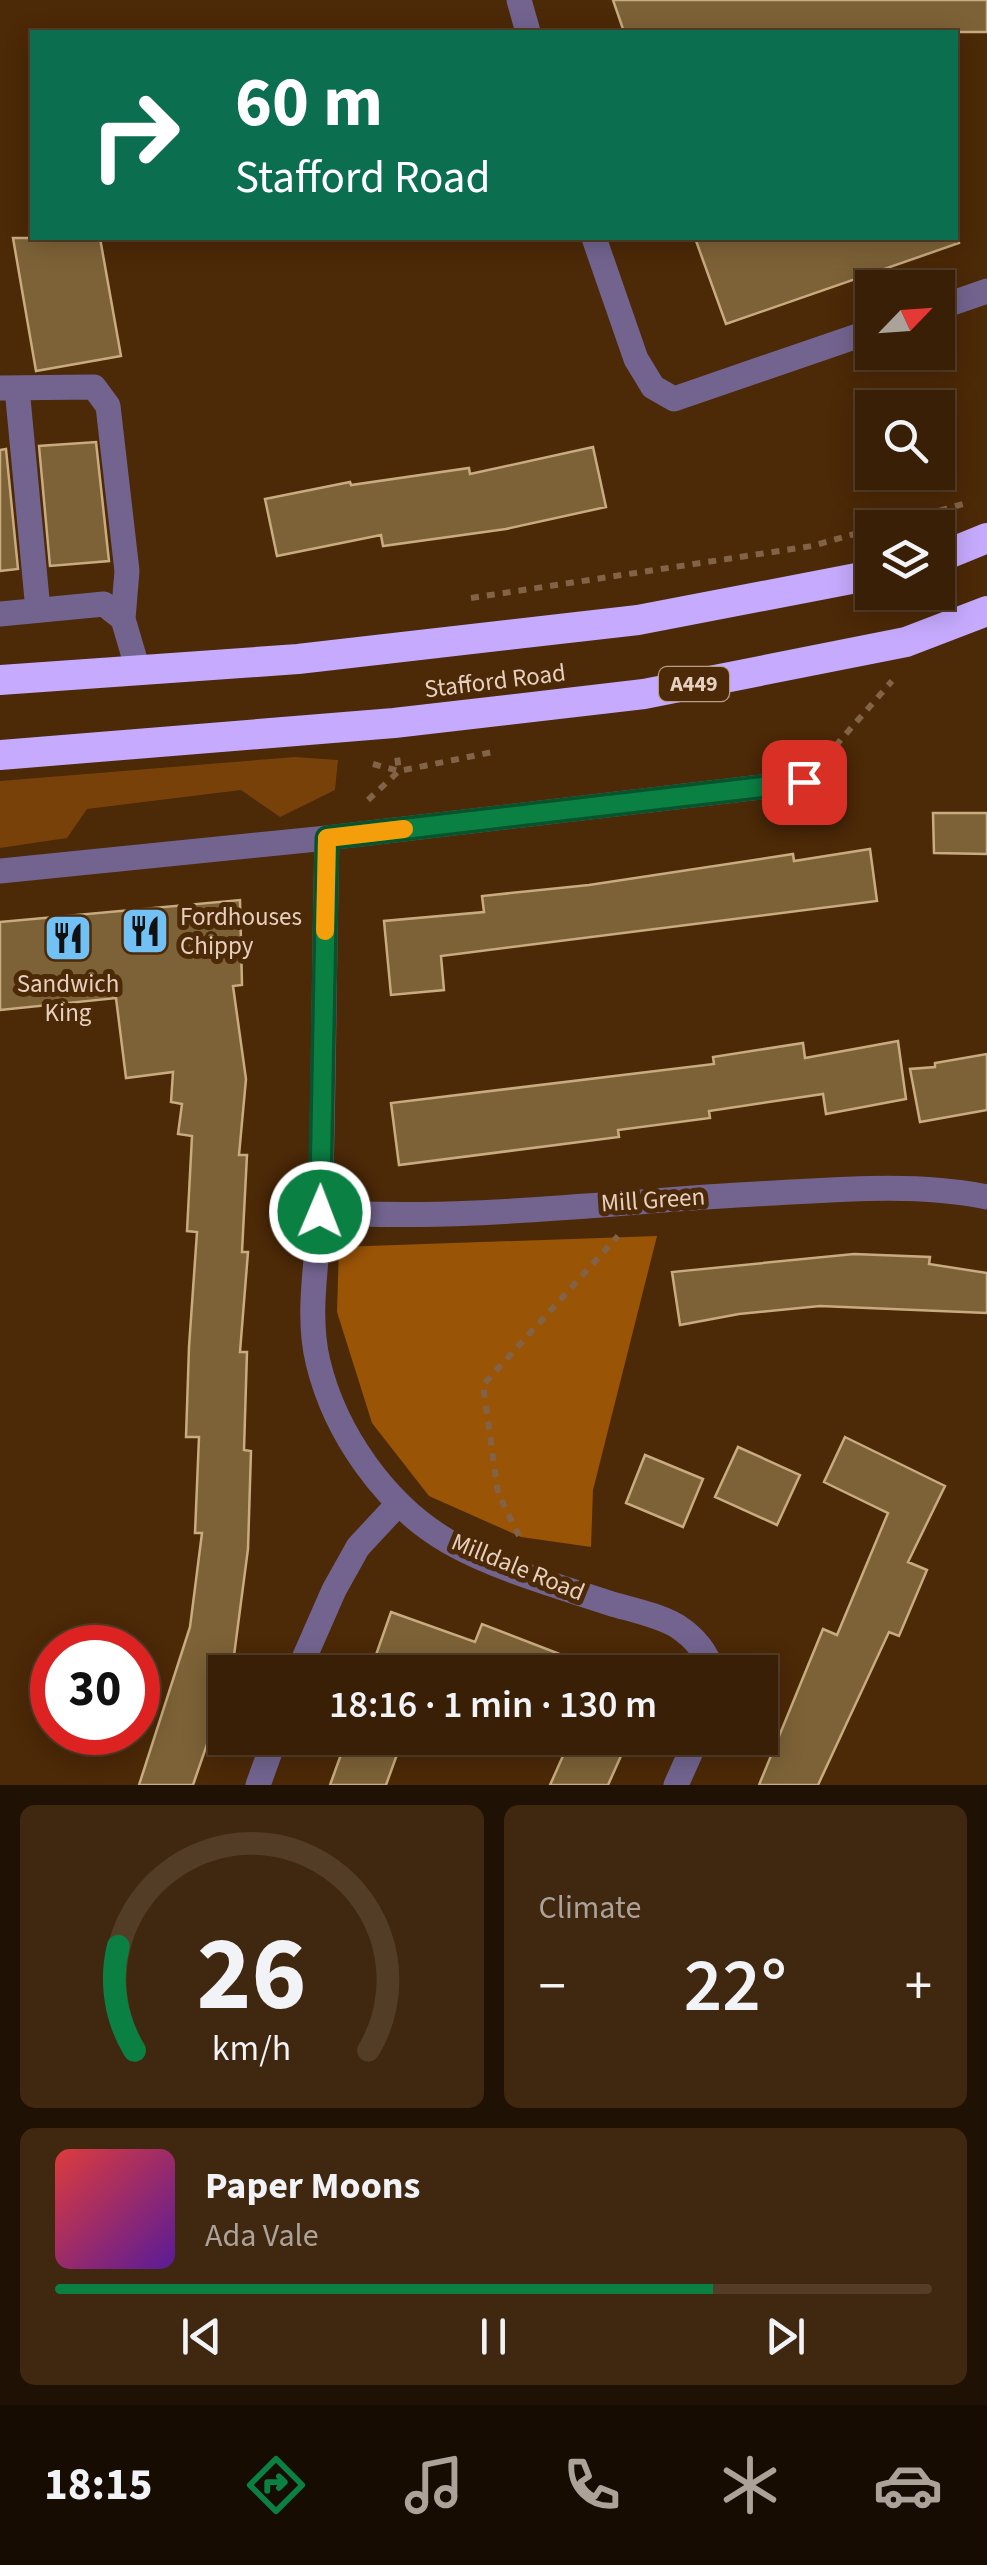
<!DOCTYPE html>
<meta charset="utf-8">
<style>
:root{--surface:#391f05;--page:#40270f;--text:#f1f3f6;--muted:#aba29a;--line:#533d27;--accent:#0b8043}
body{margin:0;font-family:"Source Sans 3",sans-serif;background:var(--page);color:var(--text);height:100vh;display:flex;flex-direction:column;font-size:38px;white-space:nowrap}
*{box-sizing:border-box;margin:0}
p{font-size:32px;color:var(--muted)}
.icon{flex:none;width:55px;height:55px;fill:none;stroke:currentColor;stroke-width:2;stroke-linecap:round;stroke-linejoin:round}
.map{position:relative;height:1785px;overflow:hidden}
.side{display:flex;flex-direction:column;gap:20px;padding:20px;background:#1f1103;flex:1}
.side>*{flex:none}
.top-card{position:absolute;left:30px;top:30px;width:928px;height:210px;border-radius:0px;box-shadow:0 5px 25px #0003,0 0 0 2px var(--line);background:#0b6e4f;color:#fff;overflow:hidden}
.needle{width:65px;rotate:65deg}
.tools{position:absolute;left:855px;top:270px;display:grid;gap:20px}
.tools a{display:grid;place-items:center;width:100px;height:100px;border-radius:0px;background:var(--surface);box-shadow:0 5px 25px #0003,0 0 0 2px var(--line);font-size:50px}
.speed{position:absolute;left:30px;top:1625px;display:flex;gap:20px;font-size:50px;font-weight:700;text-align:center}
.speed>*{display:grid;place-content:center;width:130px;height:130px;border-radius:50%;background:var(--surface);box-shadow:0 5px 25px #0003,0 0 0 2px var(--line);line-height:1}
.speed .limit{border:15px solid #d22;background:#fff;color:#111}
.pin{position:absolute;display:grid;place-items:center;width:85px;height:85px;color:#fff;margin:-42px;border-radius:20px;box-shadow:0 5px 15px #0006}
.me{position:absolute;width:110px;margin:-55px;rotate:1deg;stroke-linejoin:round;filter:drop-shadow(0 0 8px #0008)}
.turn{display:flex;align-items:center;gap:35px;height:210px;padding:0 40px;font-size:45px}
.turn .icon{width:130px;height:130px;stroke-width:2.5}
.turn b{display:block;font-size:70px;line-height:85px}
.big{font-size:75px;font-weight:600;line-height:1.1}
.side .card{flex:1;display:flex;flex-direction:column;justify-content:center;gap:15px;min-width:0;padding:0 35px;border-radius:15px;background:var(--page)}
.side .dial{align-items:center;gap:0}
.dial svg{height:260px;overflow:visible;fill:none;stroke:var(--line);stroke-width:7;stroke-linecap:round;text-anchor:middle}
.dial text{fill:var(--text);stroke:none}
.song{display:flex;align-items:center;gap:30px}
.cover{width:120px;height:120px;border-radius:15px;background:linear-gradient(135deg,hsl(0 70% 55%),hsl(270 70% 35%))}
.played{height:10px;border-radius:5px;background:linear-gradient(90deg,var(--accent) 75%,var(--line) 75%)}
.keys{display:flex;justify-content:space-around;direction:ltr}
.heat{display:flex;justify-content:space-between;align-items:center;font-size:55px;direction:ltr}
.side .tiles{flex:1;display:grid;gap:20px;grid-template-columns:1fr 1fr}
.card:last-child{grid-column:span 2}
.trip{position:absolute;left:208px;top:1655px;width:570px;height:100px;border-radius:0px;background:var(--surface);box-shadow:0 5px 25px #0003,0 0 0 2px var(--line);font-weight:600;line-height:100px;text-align:center}
.tab-bar{display:flex;height:160px;justify-content:space-around;align-items:center;background:#170c02;color:var(--muted)}
.tab-bar .icon{width:70px;height:70px}
.tab-bar .active{color:var(--accent)}
.tab-bar b{font-size:45px;color:var(--text)}
.map>svg:first-child{display:block}
</style>
<div class="map">
<svg width="987" height="1785" viewBox="0 0 987 1785">
<rect width="100%" height="100%" fill="#4c2907"/>
<path fill="#78410a" d="M 295,757 L 338,760 L 335,790 L 280,817 L 241,790 L 87,809 L 67,838 L 0,848 L 0,781 Z"/>
<path fill="#9a5406" d="M 657,1236 L 593,1490 L 591,1547 L 521,1537 L 429,1496 L 372,1423 L 337,1312 L 339,1247 Z"/>
<path fill="#7d6237" stroke="#c8ac7f" stroke-width="2.5" d="M 613,0 L 987,0 L 987,32 L 624,32 Z
M 13,238 L 100,238 L 121,356 L 36,371 Z
M 695,238 L 958,238 L 959,243 L 726,324 Z
M 96,442 L 109,561 L 50,566 L 39,446 Z
M 593,447 L 606,507 L 506,529 L 383,546 L 381,535 L 277,556 L 265,499 L 350,482 L 351,485 L 469,468 L 470,474 Z
M 6,449 L 18,569 L 0,571 L 0,450 Z
M 933,813 L 987,813 L 987,854 L 934,853 Z
M 870,849 L 877,901 L 441,956 L 444,990 L 391,995 L 384,921 L 484,912 L 482,896 L 589,885 L 793,854 L 794,861 Z
M 240,900 L 242,985 L 233,986 L 246,1079 L 239,1155 L 247,1155 L 242,1252 L 248,1252 L 240,1352 L 247,1352 L 244,1450 L 251,1451 L 248,1549 L 232,1671 L 225,1672 L 225,1692 L 193,1785 L 139,1785 L 190,1627 L 202,1533 L 195,1533 L 199,1437 L 186,1437 L 189,1347 L 197,1232 L 187,1231 L 192,1136 L 178,1134 L 182,1104 L 171,1102 L 173,1072 L 126,1078 L 116,998 L 0,1010 L 0,922 Z
M 898,1041 L 906,1099 L 826,1114 L 823,1094 L 709,1111 L 710,1118 L 618,1130 L 619,1137 L 399,1165 L 391,1103 L 714,1064 L 713,1057 L 803,1043 L 805,1058 Z
M 987,1054 L 987,1110 L 920,1122 L 910,1069 L 935,1067 L 935,1063 Z
M 854,1254 L 930,1257 L 929,1264 L 987,1273 L 987,1313 L 820,1306 L 739,1314 L 680,1325 L 672,1272 Z
M 845,1437 L 945,1486 L 908,1562 L 927,1570 L 899,1636 L 889,1632 L 818,1785 L 759,1785 L 823,1629 L 837,1635 L 888,1513 L 824,1482 Z
M 738,1447 L 800,1475 L 777,1525 L 715,1497 Z
M 645,1455 L 703,1479 L 683,1527 L 626,1503 Z
M 391,1612 L 475,1642 L 482,1624 L 601,1670 L 600,1672 L 370,1672 Z
M 347,1738 L 403,1738 L 386,1785 L 330,1785 Z
M 571,1738 L 629,1738 L 608,1785 L 550,1785 Z"/>
<g fill="none" stroke-linecap="round" stroke-linejoin="round">
<path stroke="#826347" stroke-width="6" stroke-dasharray="8 8" stroke-linecap="butt" d="M 878,528 L 963,504
M 471,598 L 812,546 L 872,529
M 825,758 L 892,681
M 373,764 L 399,771 L 493,752
M 368,800 L 399,771 L 397,756
M 519,1536 L 498,1493 L 483,1385 L 618,1236"/>
<path stroke="#72648f" stroke-width="25" d="M 519,0 L 528,32
M 594,238 L 636,359 L 653,387 L 674,399 L 872,331
M 938,308 L 987,291
M 0,388 L 94,387 L 108,406 L 127,571 L 123,619
M 17,388 L 38,610
M 0,614 L 104,604 L 123,619 L 138,670
M 327,838 C 324,962 324,1086 320,1210 C 318,1259 306,1313 318,1362 C 335,1433 385,1505 449,1542 C 496,1569 561,1587 612,1604 C 633,1610 658,1615 677,1626 C 694,1637 707,1653 713,1672
M 0,871 L 327,838 L 804,782
M 320,1212 C 472,1222 623,1200 775,1193 C 844,1189 919,1183 987,1197
M 298,1672 L 334,1590 L 358,1547 L 398,1504
M 258,1785 L 275,1738
M 676,1785 L 697,1738"/>
<path stroke="#c6aafe" stroke-width="30" d="M 938,558 L 987,538
M 0,680 L 298,659 L 638,620 L 872,575
M 0,755 L 394,723 L 644,694 L 906,642 L 987,611"/>
</g>
<g fill="none" stroke-linecap="round" stroke-linejoin="round">
<g stroke="#07532c" stroke-width="25">
<path id="route" d="M 320,1212 L 327,838 L 804,782"/>
</g>
<use href="#route" stroke="#0b8043" stroke-width="18"/>
<path stroke="#f59e0b" stroke-width="18" d="M 325,931 L 327,838 L 404,829"/>
</g>
<defs>
<g id="restaurant-square" transform="scale(2.5)"><rect x="-9" y="-9" width="18" height="18" rx="4" fill="#71c1f5" stroke="#4c2907"/><path d="M-5-6h1v4h1v-4h1v4h1v-4h1v5L-1.5 .5V6h-2V.5L-5-1ZM5-6V6H3V1.5H1.5Q1.5-4 5-6Z" fill="#111"/></g>
</defs>
<g fill-rule="evenodd">
<use href="#restaurant-square" x="145" y="931"/>
<use href="#restaurant-square" x="68" y="938"/>
</g>
<g text-anchor="middle" dominant-baseline="central" stroke-width="10" stroke-linejoin="round" paint-order="stroke">
<rect fill="#4c2907" stroke="#b89e88" stroke-width="2.5" x="659" y="667" width="70" height="34" rx="8"/>
<g font-size="22" font-weight="bold" fill="#e7d0bf">
<text x="694" y="684">A449</text>
</g>
<g font-size="25" fill="#e7d0bf" stroke="#4c2907">
<text transform="translate(495 681) rotate(-7)">Stafford Road</text>
<text transform="translate(653 1200) rotate(-4)">Mill Green</text>
<text transform="translate(518 1567) rotate(22)">Milldale Road</text>
</g>
<g font-size="25" fill="#e7d0bf" stroke="#4c2907" text-anchor="start">
<text x="180" y="917">Fordhouses<tspan x="180" dy="29">Chippy</tspan></text>
<text x="68" y="984" text-anchor="middle">Sandwich<tspan x="68" dy="29">King</tspan></text>
</g>
</g>
</svg>
<div class="tools">
<a><svg class="needle" viewBox="-14 -14 28 28"><path d="M0-13l5 13h-10z" fill="#e53935"/><path d="M0 13l5-13h-10z" fill="#aba29a"/></svg></a>
<a><svg class="icon" aria-label="search" viewBox="0 0 24 24"><circle cx="10" cy="10" r="6"/><path d="M15 15l6 6"/></svg></a>
<a><svg class="icon" aria-label="layers" viewBox="0 0 24 24"><path d="M12 4l9 5-9 5-9-5zM3 14l9 5 9-5"/></svg></a>
</div>
<div class="speed"><div class="limit">30</div></div>
<div class="pin" style="left:804px;top:782px;background:#d93025"><svg class="icon" aria-label="arrive" viewBox="0 0 24 24"><path d="M6 21V4h12l-3 4 3 4H6"/></svg></div>
<svg class="me" style="left:320px;top:1212px" viewBox="-20 -20 40 40"><circle r="17" fill="#0b8043" stroke="#fff" stroke-width="3"/><path d="M0-11L8 9 0 5-8 9z" fill="#fff"/></svg>
<div class="trip">18:16 · 1 min · 130 m</div>
<div class="top-card">
<div class="turn"><svg class="icon" aria-label="right" viewBox="0 0 24 24"><path d="M7 20v-9h11M14 6l5 5-5 5"/></svg><div><b>60 m</b>Stafford Road</div></div>
</div>
</div>
<section class="side">
<div class="tiles">
<div class="card dial"><svg viewBox="0 0 100 80">
<path d="M14 69A42 42 0 1 1 86 69"/>
<path d="M14 69A42 42 0 0 1 9 37" stroke="#0b8043"/>
<text x="50" y="56" font-size="32" font-weight="700">26</text>
<text x="50" y="72" font-size="11">km/h</text>
</svg></div>
<div class="card"><p>Climate</p>
<div class="heat"><a>−</a><b class="big">22°</b><a>+</a></div>
</div>
<div class="card">
<div class="song"><i class="cover"></i><div><b>Paper Moons</b><p>Ada Vale</p></div></div>
<div class="played"></div>
<div class="keys"><svg class="icon" aria-label="previous" viewBox="0 0 24 24"><path d="M18 5L8 12l10 7zM5 5v14"/></svg><svg class="icon" aria-label="pause" viewBox="0 0 24 24"><path d="M8 5v14M16 5v14"/></svg><svg class="icon" aria-label="next" viewBox="0 0 24 24"><path d="M6 5l10 7-10 7zM19 5v14"/></svg></div>
</div>
</div>
</section>
<nav class="tab-bar">
<b>18:15</b>
<svg class="icon active" aria-label="directions" viewBox="0 0 24 24"><path d="M12 3l9 9-9 9-9-9zM9 14v-3h6M13 9l2 2-2 2"/></svg>
<svg class="icon" aria-label="music" viewBox="0 0 24 24"><path d="M9 18V5l10-2v13"/><circle cx="6" cy="18" r="3"/><circle cx="16" cy="16" r="3"/></svg>
<svg class="icon" aria-label="phone" viewBox="0 0 24 24"><path d="M5 4h4l2 5-3 2q2 4 5 5l2-3 5 2v4C11 20 4 13 5 4z"/></svg>
<svg class="icon" aria-label="climate" viewBox="0 0 24 24"><path d="M12 3v18M4 7l16 10M4 17L20 7"/></svg>
<svg class="icon" aria-label="car" viewBox="0 0 24 24"><path d="M5 17H2v-5l4-1 3-4h7l3 4 3 1v5h-3M9 17h6M6 11h13"/><circle cx="7" cy="17" r="2"/><circle cx="17" cy="17" r="2"/></svg>
</nav>
